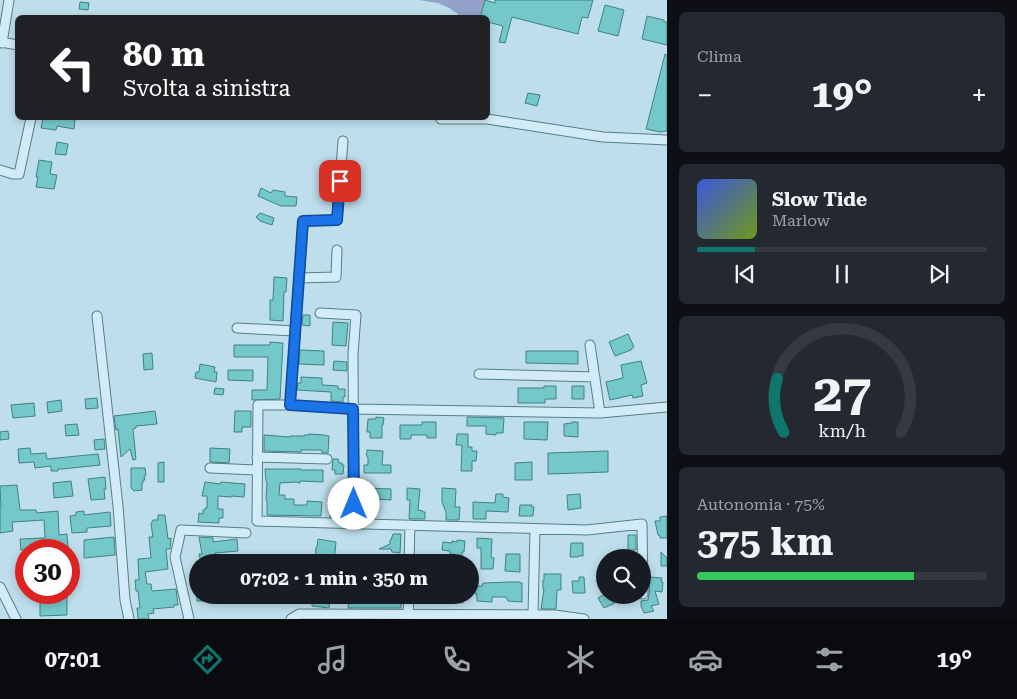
<!DOCTYPE html>
<html lang="it">
<meta charset="utf-8">
<style>
:root{--surface:#171b24;--page:#242831;--text:#f1f3f6;--muted:#9ea1a6;--line:#363941;--accent:#0f766e}
body{margin:0;font-family:"Roboto Serif",serif;background:var(--page);color:var(--text);height:100vh;display:flex;flex-direction:column;font-size:19px;white-space:nowrap}
*{box-sizing:border-box;margin:0}
p{font-size:16px;color:var(--muted)}
.icon{flex:none;width:28px;height:28px;fill:none;stroke:currentColor;stroke-width:2;stroke-linecap:round;stroke-linejoin:round}
.map{position:relative;flex:1;overflow:hidden}
.drawer{display:flex;flex-direction:column;gap:12px;padding:12px;background:#0d0f14;width:350px}
.drawer>*{flex:none}
.guide{position:absolute;left:15px;top:15px;width:475px;height:105px;border-radius:8px;box-shadow:0 2px 8px #0003;background:#202124;color:#fff;overflow:hidden}
.fabs{position:absolute;left:596px;top:549px;display:grid;gap:10px}
.fabs a{display:grid;place-items:center;width:55px;height:55px;border-radius:50%;background:var(--surface);box-shadow:0 2px 8px #0003;font-size:25px}
.speed{position:absolute;left:15px;top:539px;display:flex;gap:10px;font-size:25px;font-weight:700;text-align:center}
.speed>*{display:grid;place-content:center;width:65px;height:65px;border-radius:50%;background:var(--surface);box-shadow:0 2px 8px #0003;line-height:1}
.speed .limit{border:8px solid #d22;background:#fff;color:#111}
.pin{position:absolute;display:grid;place-items:center;width:42px;height:42px;color:#fff;margin:-21px;border-radius:10px;box-shadow:0 2px 8px #0006}
.me{position:absolute;width:55px;margin:-28px;rotate:0deg;stroke-linejoin:round;filter:drop-shadow(0 0 4px #0008)}
.turn{display:flex;align-items:center;gap:18px;height:105px;padding:0 25px;font-size:22px}
.turn .icon{width:65px;height:65px;stroke-width:2.5}
.turn b{display:block;font-size:35px;line-height:42px}
.big{font-size:38px;font-weight:700;line-height:1.1}
.drawer .card{flex:1;display:flex;flex-direction:column;justify-content:center;gap:8px;min-width:0;padding:0 18px;border-radius:8px;background:var(--page)}
.drawer .dial{align-items:center;gap:0}
.dial svg{height:130px;overflow:visible;fill:none;stroke:var(--line);stroke-width:7;stroke-linecap:round;text-anchor:middle}
.dial text{fill:var(--text);stroke:none}
.song{display:flex;align-items:center;gap:15px}
.cover{width:60px;height:60px;border-radius:8px;background:linear-gradient(135deg,hsl(230 70% 55%),hsl(80 70% 35%))}
.played{height:5px;border-radius:2px;background:linear-gradient(90deg,var(--accent) 20%,var(--line) 20%)}
.keys{display:flex;justify-content:space-around;direction:ltr}
.heat{display:flex;justify-content:space-between;align-items:center;font-size:28px;direction:ltr}
.charge{height:8px;border-radius:4px;background:linear-gradient(90deg,#34c759 75%,var(--line) 0)}
.trip{position:absolute;left:189px;top:554px;width:290px;height:50px;border-radius:25px;background:var(--surface);box-shadow:0 2px 8px #0003;font-weight:700;line-height:50px;text-align:center}
.tab-bar{display:flex;height:80px;justify-content:space-around;align-items:center;background:#090b0e;color:var(--muted)}
.tab-bar .icon{width:35px;height:35px}
.tab-bar .on{color:var(--accent)}
.tab-bar b{font-size:22px;color:var(--text)}
main{display:flex;flex:1;min-height:0}
.map>svg:first-child{display:block}
</style>
<main>
<div class="map">
<svg width="667" height="619" viewBox="0 0 667 619">
<rect width="100%" height="100%" fill="#bedeec"/>
<path fill="#93a2c9" d="M 419,0 L 485,0 L 480,18 L 458,17 L 458,14 L 449,8 L 438,3 Z"/>
<path fill="#75c8ca" stroke="#3e8282" d="M 485,0 L 495,3 L 495,0 L 593,0 L 588,18 L 582,17 L 578,34 L 512,17 L 505,43 L 499,42 L 503,26 L 488,22 L 488,18 L 480,18 Z
M 80,2 L 89,3 L 88,10 L 79,9 Z
M 605,5 L 624,10 L 618,36 L 598,31 Z
M 647,16 L 664,20 L 664,22 L 667,22 L 667,45 L 642,39 Z
M 665,54 L 667,55 L 667,131 L 660,132 L 646,129 Z
M 528,93 L 540,95 L 537,106 L 525,103 Z
M 43,118 L 70,118 L 69,119 L 75,120 L 74,129 L 57,126 L 56,130 L 41,128 Z
M 57,142 L 68,144 L 66,155 L 55,154 Z
M 39,160 L 52,162 L 50,174 L 57,175 L 54,189 L 36,187 L 38,177 L 36,177 Z
M 261,188 L 271,193 L 273,190 L 285,192 L 285,196 L 297,197 L 296,206 L 281,206 L 258,196 Z
M 260,213 L 274,218 L 272,225 L 260,221 L 256,217 Z
M 274,277 L 287,278 L 286,292 L 284,292 L 283,321 L 270,320 L 270,300 L 273,300 Z
M 303,315 L 310,315 L 310,326 L 302,325 Z
M 333,322 L 348,323 L 346,346 L 332,345 Z
M 628,334 L 634,347 L 631,349 L 631,350 L 615,356 L 609,342 Z
M 270,342 L 283,343 L 280,399 L 252,400 L 252,390 L 267,390 L 268,357 L 234,357 L 234,345 L 270,345 Z
M 300,350 L 324,351 L 324,365 L 299,364 Z
M 526,351 L 578,351 L 578,364 L 526,363 Z
M 152,353 L 153,369 L 144,370 L 143,354 Z
M 334,361 L 347,362 L 347,371 L 333,370 Z
M 641,361 L 647,383 L 641,385 L 643,396 L 633,398 L 632,395 L 610,400 L 606,382 L 623,378 L 621,365 Z
M 200,364 L 215,367 L 214,372 L 217,372 L 216,382 L 195,378 L 196,372 L 199,372 Z
M 228,370 L 253,370 L 253,381 L 228,380 Z
M 301,377 L 322,378 L 322,385 L 338,386 L 338,389 L 345,389 L 345,397 L 343,397 L 343,402 L 331,401 L 331,392 L 297,390 L 298,383 L 301,383 Z
M 544,386 L 556,386 L 556,399 L 545,399 L 545,403 L 518,403 L 518,388 L 544,388 Z
M 572,386 L 584,386 L 584,399 L 572,399 Z
M 215,388 L 224,389 L 223,395 L 214,394 Z
M 97,398 L 98,408 L 86,409 L 85,399 Z
M 61,400 L 62,411 L 48,413 L 47,402 Z
M 34,403 L 35,416 L 13,418 L 11,405 Z
M 155,411 L 157,424 L 136,426 L 136,428 L 133,429 L 136,459 L 133,460 L 130,449 L 121,457 L 118,429 L 116,430 L 114,416 Z
M 235,411 L 251,411 L 251,427 L 242,427 L 242,432 L 234,432 Z
M 376,417 L 384,418 L 383,425 L 382,425 L 382,438 L 370,438 L 370,432 L 367,432 L 368,419 L 376,419 Z
M 467,417 L 504,418 L 503,433 L 496,433 L 496,435 L 486,434 L 486,426 L 467,426 Z
M 422,422 L 436,422 L 436,438 L 427,438 L 427,435 L 411,435 L 411,439 L 400,439 L 400,425 L 422,425 Z
M 524,422 L 548,422 L 547,440 L 524,439 Z
M 572,422 L 578,422 L 578,437 L 564,436 L 564,424 L 572,423 Z
M 77,424 L 79,435 L 66,436 L 65,425 Z
M 8,431 L 9,439 L 0,440 L 0,432 Z
M 309,434 L 324,435 L 329,436 L 328,453 L 322,453 L 322,450 L 301,450 L 301,452 L 264,451 L 264,435 L 290,437 L 290,436 L 304,436 L 304,435 L 309,435 Z
M 457,434 L 468,434 L 468,447 L 472,447 L 472,451 L 477,451 L 476,461 L 472,461 L 472,471 L 461,471 L 462,445 L 456,445 Z
M 104,439 L 105,449 L 95,450 L 94,440 Z
M 30,448 L 31,454 L 46,453 L 47,459 L 98,454 L 100,465 L 62,469 L 58,469 L 58,471 L 51,471 L 51,466 L 35,468 L 34,462 L 19,463 L 18,449 Z
M 210,448 L 230,449 L 229,463 L 210,462 Z
M 367,450 L 383,451 L 382,465 L 391,465 L 391,473 L 364,473 L 364,465 L 368,465 L 368,458 L 366,454 L 367,453 Z
M 608,451 L 608,472 L 548,474 L 548,453 Z
M 333,459 L 338,459 L 339,463 L 342,463 L 342,465 L 344,465 L 343,474 L 335,474 L 335,470 L 332,470 Z
M 164,462 L 164,482 L 158,482 L 158,463 Z
M 532,462 L 532,480 L 515,480 L 515,463 Z
M 131,468 L 145,468 L 146,475 L 144,476 L 145,480 L 143,480 L 143,483 L 142,483 L 142,490 L 134,491 L 131,488 Z
M 265,469 L 301,469 L 301,470 L 323,470 L 323,482 L 300,481 L 300,483 L 295,482 L 280,483 L 279,495 L 285,495 L 285,499 L 294,499 L 294,505 L 307,505 L 307,501 L 322,502 L 321,516 L 267,515 L 267,501 L 266,500 L 267,482 L 266,481 Z
M 105,477 L 106,489 L 104,489 L 105,499 L 91,500 L 88,479 Z
M 71,481 L 73,496 L 54,498 L 53,483 Z
M 205,482 L 220,484 L 221,482 L 245,484 L 244,497 L 231,496 L 231,497 L 218,496 L 218,509 L 223,509 L 223,518 L 219,518 L 219,523 L 198,522 L 199,513 L 203,514 L 203,510 L 205,510 L 205,508 L 207,508 L 207,496 L 202,496 Z
M 17,485 L 20,510 L 36,510 L 37,513 L 58,511 L 59,535 L 67,534 L 68,547 L 37,550 L 21,550 L 20,539 L 45,538 L 44,520 L 12,522 L 13,531 L 0,533 L 0,508 L 1,508 L 0,486 Z
M 365,488 L 391,489 L 391,500 L 377,499 L 375,518 L 360,518 L 360,508 L 362,508 L 362,503 L 364,503 Z
M 407,488 L 420,489 L 418,510 L 423,511 L 423,512 L 425,512 L 425,519 L 409,519 L 410,500 L 407,500 Z
M 442,488 L 456,489 L 455,507 L 460,507 L 459,520 L 446,520 L 446,512 L 442,502 Z
M 496,494 L 503,494 L 503,497 L 509,498 L 508,512 L 486,511 L 486,519 L 473,519 L 473,502 L 495,503 Z
M 580,494 L 581,508 L 568,510 L 567,495 Z
M 333,500 L 342,501 L 342,517 L 330,517 L 332,502 L 333,502 Z
M 520,505 L 532,505 L 532,507 L 534,507 L 533,516 L 519,516 Z
M 84,511 L 84,515 L 110,512 L 111,526 L 87,528 L 87,532 L 72,533 L 70,516 L 76,515 L 76,512 Z
M 158,515 L 165,515 L 168,539 L 171,538 L 170,549 L 166,549 L 168,569 L 145,572 L 147,584 L 151,584 L 152,591 L 176,589 L 178,605 L 174,605 L 174,607 L 153,609 L 154,613 L 148,614 L 149,619 L 138,619 L 137,608 L 140,608 L 138,591 L 136,591 L 135,580 L 139,580 L 138,559 L 151,558 L 149,537 L 153,537 L 151,524 L 153,520 L 158,520 Z
M 667,516 L 667,538 L 660,538 L 660,536 L 658,535 L 655,521 L 660,521 L 660,517 Z
M 393,534 L 401,534 L 400,553 L 392,552 L 391,549 L 379,549 L 390,544 L 390,540 L 391,540 Z
M 628,535 L 636,535 L 636,550 L 628,550 Z
M 114,537 L 115,555 L 84,558 L 84,540 Z
M 199,537 L 213,538 L 213,542 L 237,539 L 238,551 L 215,553 L 216,557 L 214,557 L 215,562 L 201,562 L 199,554 L 202,554 Z
M 477,538 L 492,539 L 491,557 L 494,558 L 493,569 L 481,569 L 481,548 L 477,548 Z
M 318,539 L 336,542 L 334,562 L 315,562 L 316,547 L 317,547 Z
M 457,540 L 465,541 L 464,552 L 462,552 L 462,558 L 452,557 L 452,554 L 450,554 L 450,551 L 442,550 L 443,542 L 452,543 L 452,541 L 457,542 Z
M 571,543 L 583,543 L 583,556 L 578,556 L 578,557 L 570,557 Z
M 661,552 L 667,558 L 667,566 L 661,566 Z
M 506,554 L 520,554 L 520,572 L 505,571 Z
M 544,574 L 561,574 L 561,590 L 557,590 L 556,609 L 541,609 L 544,589 L 543,589 L 543,580 L 544,580 Z
M 650,575 L 650,577 L 662,578 L 661,582 L 663,582 L 662,592 L 655,591 L 659,604 L 651,606 L 654,611 L 644,613 L 641,606 L 641,601 L 648,600 L 649,594 Z
M 579,577 L 584,577 L 585,593 L 573,593 L 572,581 L 579,581 Z
M 511,582 L 520,582 L 520,583 L 522,583 L 522,602 L 508,601 L 506,597 L 492,597 L 492,602 L 477,601 L 477,594 L 475,594 L 476,588 L 477,588 L 477,586 L 482,586 L 483,583 Z
M 50,592 L 61,592 L 62,597 L 67,597 L 67,615 L 40,616 L 40,598 L 56,598 Z
M 197,595 L 211,595 L 211,601 L 197,601 Z
M 313,595 L 331,595 L 329,608 L 312,606 Z
M 350,595 L 376,595 L 376,597 L 388,598 L 388,597 L 400,597 L 399,603 L 401,603 L 401,608 L 348,608 Z
M 426,595 L 462,595 L 463,603 L 426,600 Z
M 603,595 L 614,595 L 616,601 L 614,602 L 615,603 L 604,608 L 598,598 Z"/>
<g fill="none" stroke-linecap="round" stroke-linejoin="round">
<g stroke="#577e84" stroke-width="11">
<path id="minor" d="M 0,42 L 18,45
M 2,43 L 9,0
M 441,119 L 487,119 L 603,137 L 667,140
M 0,170 L 13,174 L 19,174 L 31,118
M 299,278 L 336,277 L 337,250
M 320,313 L 356,315 L 353,354 L 354,524
M 97,316 L 118,506 L 125,600 L 129,619
M 237,328 L 295,331
M 590,345 L 600,413
M 479,374 L 595,377
M 290,405 L 303,221 L 337,220 L 343,141
M 257,457 L 327,459
M 210,468 L 257,470
M 409,562 L 410,525
M 0,587 L 16,619
M 643,594 L 642,524 L 587,530 L 257,521 L 258,405 L 290,405 L 353,409 L 600,413 L 667,407
M 408,615 L 409,595
M 533,615 L 535,529
M 189,619 L 175,557 L 181,530 L 246,533
M 291,619 L 299,614 L 555,615 L 584,619"/>
</g>
<use href="#minor" stroke="#d1ecf8" stroke-width="9"/>
</g>
<g fill="none" stroke-linecap="round" stroke-linejoin="round">
<g stroke="#114b97" stroke-width="12">
<path id="route" d="M 340,181 L 337,220 L 303,221 L 290,405 L 353,409 L 354,504"/>
</g>
<use href="#route" stroke="#1a73e8" stroke-width="9"/>
</g>
</svg>
<div class="fabs">
<a><svg class="icon" aria-label="search" viewBox="0 0 24 24"><circle cx="10" cy="10" r="6"/><path d="M15 15l6 6"/></svg></a>
</div>
<div class="speed"><div class="limit">30</div></div>
<div class="pin" style="left:340px;top:181px;background:#d93025"><svg class="icon" aria-label="arrive" viewBox="0 0 24 24"><path d="M6 21V4h12l-3 4 3 4H6"/></svg></div>
<svg class="me" style="left:354px;top:504px" viewBox="-20 -20 40 40"><circle r="19" fill="#fff"/><path d="M0-13L10 11 0 6-10 11z" fill="#1a73e8"/></svg>
<div class="trip">07:02 · 1 min · 350 m</div>
<div class="guide">
<div class="turn"><svg class="icon" aria-label="left" viewBox="0 0 24 24"><path d="M17 20v-9H6M10 6l-5 5 5 5"/></svg><div><b>80 m</b>Svolta a sinistra</div></div>
</div>
</div>
<section class="drawer">
<div class="card"><p>Clima</p>
<div class="heat"><a>−</a><b class="big">19°</b><a>+</a></div>
</div>
<div class="card">
<div class="song"><i class="cover"></i><div><b>Slow Tide</b><p>Marlow</p></div></div>
<div class="played"></div>
<div class="keys"><svg class="icon" aria-label="previous" viewBox="0 0 24 24"><path d="M18 5L8 12l10 7zM5 5v14"/></svg><svg class="icon" aria-label="pause" viewBox="0 0 24 24"><path d="M8 5v14M16 5v14"/></svg><svg class="icon" aria-label="next" viewBox="0 0 24 24"><path d="M6 5l10 7-10 7zM19 5v14"/></svg></div>
</div>
<div class="card dial"><svg viewBox="0 0 100 80">
<path d="M14 69A42 42 0 1 1 86 69"/>
<path d="M14 69A42 42 0 0 1 10 36" stroke="#0f766e"/>
<text x="50" y="56" font-size="32" font-weight="700">27</text>
<text x="50" y="72" font-size="11">km/h</text>
</svg></div>
<div class="card"><p>Autonomia · 75%</p><b class="big">375 km</b><div class="charge"></div></div>
</section>
</main>
<nav class="tab-bar">
<b>07:01</b>
<svg class="icon on" aria-label="directions" viewBox="0 0 24 24"><path d="M12 3l9 9-9 9-9-9zM9 14v-3h6M13 9l2 2-2 2"/></svg>
<svg class="icon" aria-label="music" viewBox="0 0 24 24"><path d="M9 18V5l10-2v13"/><circle cx="6" cy="18" r="3"/><circle cx="16" cy="16" r="3"/></svg>
<svg class="icon" aria-label="phone" viewBox="0 0 24 24"><path d="M5 4h4l2 5-3 2q2 4 5 5l2-3 5 2v4C11 20 4 13 5 4z"/></svg>
<svg class="icon" aria-label="climate" viewBox="0 0 24 24"><path d="M12 3v18M4 7l16 10M4 17L20 7"/></svg>
<svg class="icon" aria-label="car" viewBox="0 0 24 24"><path d="M5 17H2v-5l4-1 3-4h7l3 4 3 1v5h-3M9 17h6M6 11h13"/><circle cx="7" cy="17" r="2"/><circle cx="17" cy="17" r="2"/></svg>
<svg class="icon" aria-label="filters" viewBox="0 0 24 24"><path d="M4 7h16M4 17h16"/><circle cx="9" cy="7" r="2"/><circle cx="15" cy="17" r="2"/></svg>
<b>19°</b>
</nav>
